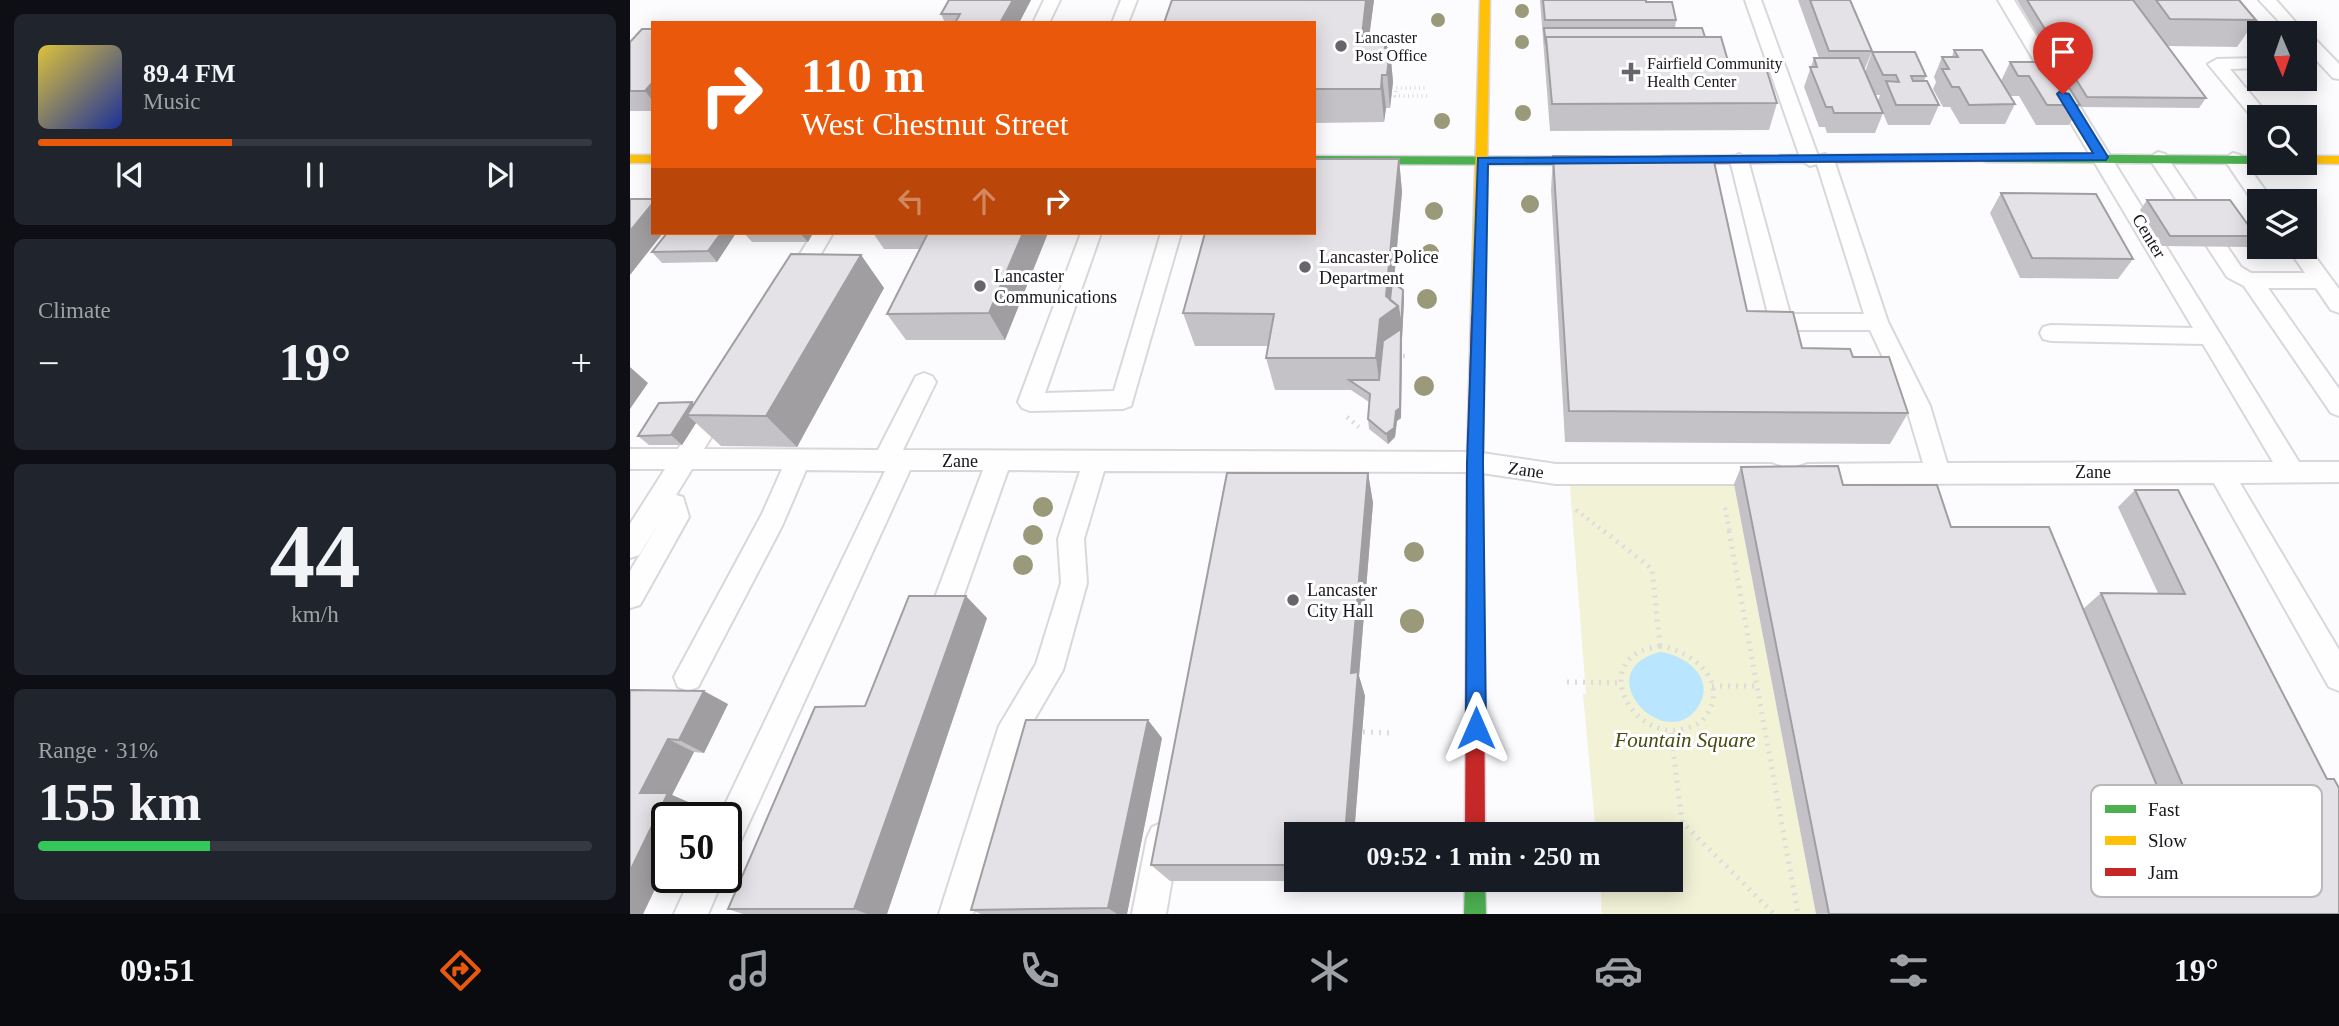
<!DOCTYPE html>
<meta charset="utf-8">
<style>
:root{--surface:#171b24;--page:#20242c;--text:#f1f3f6;--muted:#9ea1a6;--line:#363941;--accent:#ea580c}
body{margin:0;font-family:Georgia,serif;background:var(--page);color:var(--text);height:100vh;display:flex;flex-direction:column;font-size:26px;white-space:nowrap}
*{box-sizing:border-box;margin:0}
p{font-size:23px;color:var(--muted)}
.icon{flex:none;width:38px;height:38px;fill:none;stroke:currentColor;stroke-width:2;stroke-linecap:round;stroke-linejoin:round}
.map{position:relative;flex:1;overflow:hidden}
.sheet{display:flex;flex-direction:column;gap:14px;padding:14px;background:#0d0f14;width:630px}
.sheet>*{flex:none}
.banner{position:absolute;left:21px;top:21px;width:665px;height:214px;border-radius:0px;box-shadow:0 4px 18px #0003;background:#ea580c;color:#fff;overflow:hidden}
.needle{width:46px;rotate:178deg}
.fabs{position:absolute;left:1617px;top:21px;display:grid;gap:14px}
.fabs a{display:grid;place-items:center;width:70px;height:70px;border-radius:0px;background:var(--surface);box-shadow:0 4px 18px #0003;font-size:35px}
.speed{position:absolute;left:21px;top:802px;display:flex;gap:14px;font-size:35px;font-weight:700;text-align:center}
.speed>*{display:grid;place-content:center;width:91px;height:91px;border-radius:50%;background:var(--surface);box-shadow:0 4px 18px #0003;line-height:1}
.speed .limit{border:4px solid #111;border-radius:10px;background:#fff;color:#111}
.pin{position:absolute;display:grid;place-items:center;width:60px;height:60px;color:#fff;margin:-72px -30px;border-radius:50% 50% 50% 0;rotate:-45deg;box-shadow:0 0 7px #0007}
.pin .icon{rotate:45deg}
.me{position:absolute;width:77px;margin:-38px;rotate:0deg;stroke-linejoin:round;filter:drop-shadow(0 0 5px #0008)}
.turn{display:flex;align-items:center;gap:24px;height:147px;padding:0 35px;font-size:32px}
.turn .icon{width:91px;height:91px;stroke-width:2.5}
.turn b{display:block;font-size:49px;line-height:60px}
.lanes{display:flex;align-items:center;height:66px;padding:0 35px;background:#0003;justify-content:center;gap:35px;direction:ltr}
.lanes .off{opacity:.35}
.big{font-size:52px;font-weight:600;line-height:1.1}
.sheet .widget{flex:1;display:flex;flex-direction:column;justify-content:center;gap:10px;min-width:0;padding:0 24px;border-radius:10px;background:var(--page)}
.sheet .dial{align-items:center;gap:0}
.dial b{font-size:91px;line-height:1}
.song{display:flex;align-items:center;gap:21px}
.cover{width:84px;height:84px;border-radius:10px;background:linear-gradient(135deg,hsl(50 70% 55%),hsl(230 70% 35%))}
.played{height:7px;border-radius:4px;background:linear-gradient(90deg,var(--accent) 35%,var(--line) 35%)}
.keys{display:flex;justify-content:space-around;direction:ltr}
.heat{display:flex;justify-content:space-between;align-items:center;font-size:38px;direction:ltr}
.charge{height:10px;border-radius:5px;background:linear-gradient(90deg,#34c759 31%,var(--line) 0)}
.trip{position:absolute;left:654px;top:822px;width:399px;height:70px;border-radius:0px;background:var(--surface);box-shadow:0 4px 18px #0003;font-weight:600;line-height:70px;text-align:center}
.menu{display:flex;height:112px;justify-content:space-around;align-items:center;background:#090b0e;color:var(--muted)}
.menu .icon{width:49px;height:49px}
.menu .active{color:var(--accent)}
.menu b{font-size:32px;color:var(--text)}
main{display:flex;flex:1;min-height:0}
.map>svg:first-child{display:block}
</style>
<main>
<section class="sheet">
<div class="widget">
<div class="song"><i class="cover"></i><div><b>89.4 FM</b><p>Music</p></div></div>
<div class="played"></div>
<div class="keys"><svg class="icon" aria-label="previous" viewBox="0 0 24 24"><path d="M18 5L8 12l10 7zM5 5v14"/></svg><svg class="icon" aria-label="pause" viewBox="0 0 24 24"><path d="M8 5v14M16 5v14"/></svg><svg class="icon" aria-label="next" viewBox="0 0 24 24"><path d="M6 5l10 7-10 7zM19 5v14"/></svg></div>
</div>
<div class="widget"><p>Climate</p>
<div class="heat"><a>−</a><b class="big">19°</b><a>+</a></div>
</div>
<div class="widget dial"><b>44</b><p>km/h</p></div>
<div class="widget"><p>Range · 31%</p><b class="big">155 km</b><div class="charge"></div></div>
</section>
<div class="map">
<svg width="1709" height="914" viewBox="0 0 1709 914">
<rect width="100%" height="100%" fill="#fcfbfd"/>
<path fill="#f1f2d6" d="M 1104,484 L 1186,914 L 972,914 L 970,880 L 1041,880 L 1041,835 L 966,835 L 953,694 L 956,694 L 940,486 Z"/>
<path fill="#b9e5fe" d="M 1030,652 C 1056,655 1087,679 1068,707 C 1035,756 956,671 1030,652 Z"/>
<g fill="none" stroke-linecap="round" stroke-linejoin="round">
<g stroke="#d9d7db" stroke-width="4">
<path id="lane" d="M 414,0 L 430,0 L 419,23 L 403,23 Z
M 491,0 L 507,0 L 498,23 L 482,23 Z
M 1115,0 L 1131,0 L 1188,156 L 1195,154 L 1204,160 L 1258,322 L 1300,406 L 1317,463 L 1643,462 L 1573,344 L 1421,341 L 1413,339 L 1410,333 L 1413,327 L 1421,325 L 1563,328 L 1368,0 L 1384,0 L 1669,462 L 1709,462 L 1709,482 L 1610,483 L 1709,650 L 1709,691 L 1699,687 L 1584,483 L 1178,484 L 1169,481 L 1166,474 L 1169,467 L 1178,464 L 1293,463 L 1276,406 L 1240,330 L 1151,330 L 1143,328 L 1140,322 L 1100,160 L 1109,154 L 1118,160 L 1160,314 L 1234,314 L 1187,164 L 1180,166 L 1171,160 Z
M 1629,0 L 1646,0 L 1676,34 L 1681,35 L 1709,64 L 1709,79 L 1703,78 L 1675,48 L 1675,33 L 1660,33 Z
M 1629,58 L 1629,68 L 1600,69 L 1640,117 L 1629,117 L 1629,122 L 1625,121 L 1578,64 L 1587,59 Z
M 1528,152 L 1535,154 L 1611,267 L 1621,273 L 1675,273 L 1657,247 L 1675,247 L 1675,243 L 1709,289 L 1709,313 L 1701,310 L 1686,288 L 1638,288 L 1709,389 L 1709,416 L 1701,413 L 1614,286 L 1597,277 L 1519,158 Z
M 1603,153 L 1610,155 L 1643,201 L 1629,201 L 1629,206 L 1626,206 L 1594,159 Z
M 183,233 L 203,233 L 171,288 L 163,290 L 155,288 L 152,283 Z
M 451,233 L 471,233 L 415,393 L 484,391 L 531,233 L 551,233 L 501,406 L 493,409 L 400,411 L 392,408 L 388,402 Z
M 294,373 L 302,376 L 306,382 L 273,450 L 845,452 L 926,464 L 1141,464 L 1150,467 L 1153,474 L 1150,481 L 1141,484 L 926,484 L 845,472 L 474,471 L 454,539 L 457,583 L 433,670 L 397,732 L 343,914 L 309,914 L 369,726 L 406,664 L 431,583 L 428,539 L 450,471 L 378,470 L 332,600 L 328,609 L 318,612 L 308,609 L 304,600 L 353,470 L 280,470 L 107,849 L 96,854 L 96,817 L 89,817 L 255,471 L 176,470 L 152,526 L 68,687 L 58,691 L 48,687 L 44,677 L 132,514 L 152,469 L 62,469 L 46,495 L 53,497 L 59,517 L 10,605 L 0,608 L 0,571 L 29,523 L 9,555 L 0,558 L 0,524 L 35,469 L 0,469 L 0,449 L 48,449 L 83,395 L 91,392 L 99,395 L 103,401 L 74,449 L 248,450 L 286,376 Z
M 533,822 L 544,827 L 549,838 L 536,914 L 502,914 L 517,838 L 522,827 Z
M 61,877 L 94,877 L 78,914 L 44,914 Z"/>
</g>
<g stroke="#d9d7db" stroke-width="3">
<path id="fast" d="M 1357,154 L 1629,156 L 1629,163 L 1633,163 L 1629,164 L 1357,162 L 1353,161 L 1351,158 Z
M 684,156 L 976,157 L 982,161 L 976,165 L 684,164 Z
M 835,880 L 855,880 L 856,914 L 834,914 Z"/>
</g>
<g stroke="#d9d7db" stroke-width="3">
<path id="slow" d="M 850,0 L 860,0 L 855,316 L 848,321 L 841,316 Z
M 0,155 L 23,155 L 23,163 L 0,163 Z
M 1675,156 L 1709,156 L 1709,164 L 1671,163 L 1675,163 Z"/>
</g>
<g stroke="#d9d7db" stroke-width="3">
<path id="jam" d="M 1357,154 L 1363,158 L 1361,161 L 1033,164 L 1027,160 L 1033,156 Z
M 848,311 L 855,316 L 853,462 L 855,835 L 835,835 L 837,462 L 841,316 Z"/>
</g>
<path stroke="#dcdcdc" stroke-width="3.5" stroke-dasharray="1 3.5" stroke-linecap="butt" d="M 755,58 L 800,58
M 797,96 L 765,96 L 766,88 L 798,88"/>
<path stroke="#dcdcdc" stroke-width="4.5" stroke-dasharray="2 5" stroke-linecap="butt" d="M 766,356 L 780,356
M 717,417 L 729,427
M 1095,508 L 1100,533
M 946,510 L 976,533"/>
<path stroke="#dcdcdc" stroke-width="5" stroke-dasharray="2 6" stroke-linecap="butt" d="M 974,531 L 1022,569 L 1030,646
M 1099,531 L 1168,914
M 1030,646 C 1062,651 1101,681 1075,717 C 1069,725 1062,727 1052,729 C 1008,740 966,675 1009,652 C 1015,649 1023,648 1030,646 Z
M 937,682 L 992,683
M 1082,686 L 1127,686
M 733,732 L 761,733
M 1041,733 L 1052,822 L 1144,914"/>
<use href="#lane" fill="#fffeff" fill-rule="evenodd"/>
<use href="#fast" fill="#4caf50" fill-rule="evenodd"/>
<use href="#slow" fill="#ffc107" fill-rule="evenodd"/>
<use href="#jam" fill="#c62828" fill-rule="evenodd"/>
</g>
<g fill="#9a9a7a">
<circle cx="892" cy="11" r="7"/>
<circle cx="808" cy="20" r="7"/>
<circle cx="892" cy="42" r="7"/>
<circle cx="893" cy="113" r="8"/>
<circle cx="812" cy="121" r="8"/>
<circle cx="900" cy="204" r="9"/>
<circle cx="804" cy="211" r="9"/>
<circle cx="800" cy="253" r="9"/>
<circle cx="797" cy="299" r="10"/>
<circle cx="794" cy="386" r="10"/>
<circle cx="413" cy="507" r="10"/>
<circle cx="403" cy="535" r="10"/>
<circle cx="784" cy="552" r="10"/>
<circle cx="393" cy="565" r="10"/>
<circle cx="782" cy="621" r="12"/>
</g>
<path fill="#c4c2c6" d="M 319,0 L 401,0 L 389,23 L 315,23 L 311,14 Z
M 542,0 L 744,0 L 739,36 L 757,48 L 760,49 L 763,82 L 760,108 L 756,108 L 754,122 L 684,123 L 684,23 Z
M 910,0 L 1016,0 L 1016,2 L 1046,20 L 1045,28 L 1075,37 L 1100,68 L 1147,103 L 1139,130 L 920,131 Z
M 1168,0 L 1220,0 L 1242,51 L 1234,71 L 1253,113 L 1245,133 L 1197,133 L 1195,127 L 1189,127 L 1174,87 L 1184,58 L 1189,58 Z
M 1387,0 L 1609,0 L 1626,20 L 1607,47 L 1538,46 L 1576,98 L 1569,108 L 1451,107 L 1450,106 L 1439,125 L 1406,125 L 1389,96 L 1380,96 L 1385,104 L 1375,124 L 1330,124 L 1320,107 L 1313,107 L 1303,89 L 1306,82 L 1304,77 L 1312,57 L 1322,57 L 1324,50 L 1371,81 L 1380,62 L 1434,79 Z
M 23,29 L 23,111 L 0,111 L 0,42 Z
M 1242,52 L 1296,76 L 1294,81 L 1309,105 L 1300,125 L 1258,125 L 1248,101 L 1250,95 L 1245,95 L 1235,72 Z
M 923,156 L 1117,311 L 1172,348 L 1223,357 L 1278,413 L 1260,444 L 935,442 L 921,190 Z
M 769,159 L 772,192 L 764,283 L 773,290 L 774,300 L 772,339 L 771,418 L 767,421 L 765,437 L 758,444 L 739,429 L 738,419 L 739,402 L 721,390 L 645,390 L 636,358 L 638,346 L 565,346 L 553,313 L 684,233 Z
M 1371,193 L 1503,259 L 1488,279 L 1390,278 L 1360,213 Z
M 1517,200 L 1626,236 L 1617,247 L 1532,246 L 1510,210 Z
M 106,233 L 87,262 L 32,263 L 22,252 Z
M 114,233 L 183,233 L 178,242 L 122,242 Z
M 243,233 L 418,233 L 375,340 L 276,340 L 257,314 L 290,249 L 254,249 Z
M 231,255 L 254,288 L 167,447 L 91,446 L 66,423 L 52,445 L 19,445 L 8,436 L 64,404 Z
M 1111,467 L 1213,485 L 1321,527 L 1453,609 L 1471,593 L 1528,593 L 1488,507 L 1505,490 L 1697,779 L 1709,914 L 1186,914 L 1104,484 Z
M 738,473 L 743,503 L 729,676 L 735,696 L 724,835 L 667,835 L 667,880 L 721,881 L 540,881 L 521,865 Z
M 357,618 L 257,914 L 113,914 L 98,909 L 235,706 Z
M 0,690 L 98,704 L 74,753 L 64,752 L 42,795 L 65,805 L 37,817 L 37,864 L 13,914 Z
M 532,738 L 497,914 L 351,914 L 341,910 Z"/>
<path fill="#a09ea1" d="M 383,0 L 401,0 L 389,23 L 370,23 Z
M 736,0 L 744,0 L 735,69 L 732,36 Z
M 756,36 L 759,64 L 760,49 L 763,82 L 760,108 L 755,48 Z
M 752,75 L 756,108 L 754,122 L 751,89 Z
M 23,82 L 23,101 L 15,91 Z
M 769,159 L 772,192 L 761,311 L 773,290 L 774,300 L 772,339 L 771,418 L 767,421 L 765,437 L 758,444 L 746,358 L 750,319 L 756,296 Z
M 23,203 L 23,233 L 33,233 L 0,275 L 0,231 Z
M 91,233 L 106,233 L 87,262 L 78,251 Z
M 170,233 L 183,233 L 178,242 Z
M 393,233 L 418,233 L 375,340 L 359,313 Z
M 231,255 L 254,288 L 167,447 L 136,416 Z
M 0,367 L 18,383 L 0,409 Z
M 62,402 L 73,412 L 57,415 L 66,423 L 52,445 L 41,435 Z
M 738,473 L 743,503 L 729,676 L 735,696 L 724,835 L 715,835 L 721,673 Z
M 336,596 L 357,618 L 257,914 L 237,914 L 224,909 Z
M 74,691 L 98,704 L 74,753 L 49,740 Z
M 518,720 L 532,738 L 497,914 L 487,914 L 478,908 Z
M 38,739 L 64,752 L 42,795 L 65,805 L 59,817 L 37,817 L 37,864 L 13,914 L 0,914 L 0,871 L 10,793 Z"/>
<path fill="#e4e2e6" stroke="#a09ea1" stroke-width="2" d="M 319,0 L 383,0 L 370,23 L 325,23 L 330,14 L 311,14 Z
M 542,0 L 736,0 L 732,36 L 756,36 L 755,48 L 760,49 L 757,75 L 752,75 L 751,89 L 684,89 L 684,23 L 534,23 Z
M 913,0 L 1016,0 L 1016,2 L 1042,2 L 1046,20 L 915,20 Z
M 1180,0 L 1220,0 L 1242,51 L 1199,51 Z
M 1397,0 L 1503,0 L 1576,98 L 1457,97 Z
M 1526,0 L 1609,0 L 1626,20 L 1540,19 Z
M 914,28 L 1072,28 L 1075,37 L 916,37 L 916,45 Z
M 12,29 L 23,29 L 23,82 L 15,91 L 0,91 L 0,42 Z
M 916,37 L 1091,37 L 1100,68 L 1136,68 L 1147,103 L 922,104 Z
M 1324,50 L 1352,50 L 1385,104 L 1339,105 L 1329,87 L 1322,87 L 1312,69 L 1319,69 L 1312,57 L 1328,57 Z
M 1242,52 L 1285,52 L 1296,76 L 1281,76 L 1283,81 L 1297,81 L 1309,105 L 1266,105 L 1256,81 L 1269,82 L 1266,75 L 1253,75 Z
M 1184,58 L 1229,58 L 1253,113 L 1204,113 L 1202,107 L 1196,107 L 1180,67 L 1187,67 Z
M 1380,62 L 1423,62 L 1450,105 L 1417,105 L 1399,76 L 1388,76 Z
M 923,156 L 1083,157 L 1117,311 L 1163,312 L 1172,348 L 1220,349 L 1223,357 L 1259,357 L 1278,413 L 939,411 Z
M 684,159 L 769,159 L 756,296 L 768,306 L 750,319 L 746,358 L 636,358 L 644,314 L 553,313 L 575,233 L 684,233 Z
M 1371,193 L 1466,194 L 1503,259 L 1402,258 Z
M 0,199 L 23,199 L 23,203 L 0,231 Z
M 1517,200 L 1600,200 L 1626,236 L 1540,236 Z
M 37,233 L 91,233 L 78,251 L 22,252 Z
M 298,233 L 393,233 L 359,313 L 257,314 Z
M 161,254 L 231,255 L 136,416 L 57,415 Z
M 762,282 L 773,290 L 771,329 L 768,306 L 760,300 Z
M 771,329 L 770,408 L 766,411 L 764,428 L 756,434 L 738,419 L 740,394 L 719,380 L 749,380 L 753,341 Z
M 62,402 L 41,435 L 8,436 L 29,403 Z
M 1208,466 L 1213,485 L 1307,485 L 1321,527 L 1419,527 L 1530,793 L 1556,793 L 1471,593 L 1555,594 L 1505,490 L 1548,490 L 1697,779 L 1704,779 L 1709,788 L 1709,914 L 1199,914 L 1111,467 Z
M 597,473 L 738,473 L 721,673 L 728,672 L 715,835 L 667,835 L 667,865 L 521,865 Z
M 279,596 L 336,596 L 224,909 L 98,909 L 185,707 L 235,706 Z
M 0,690 L 74,691 L 49,740 L 38,739 L 10,793 L 38,793 L 0,871 Z
M 396,720 L 518,720 L 478,908 L 341,910 Z"/>
<path fill="#1a73e8" stroke="#114b97" stroke-width="2" d="M 1429,92 L 1439,94 L 1478,157 L 1476,160 L 858,164 L 853,462 L 856,728 L 853,734 L 846,737 L 839,734 L 836,728 L 837,462 L 848,158 L 1463,153 L 1427,94 Z"/>
<g fill="#676569" stroke="#fff" stroke-width="2.5">
<circle cx="711" cy="46" r="7"/>
<path d="M997.5 61.5h7v7h7v7h-7v7h-7v-7h-7v-7h7z"/>
<circle cx="675" cy="267" r="7"/>
<circle cx="350" cy="286" r="7"/>
<circle cx="663" cy="600" r="7"/>
</g>
<g text-anchor="middle" dominant-baseline="central" stroke-width="6" stroke-linejoin="round" paint-order="stroke">
<g font-size="16" fill="#17141a" stroke="#fff" text-anchor="start">
<text x="725" y="37">Lancaster<tspan x="725" dy="18">Post Office</tspan></text>
<text x="1017" y="63">Fairfield Community<tspan x="1017" dy="18">Health Center</tspan></text>
</g>
<g font-size="18" fill="#17141a" stroke="#fff">
<text transform="translate(1519 236) rotate(59)">Center</text>
<text x="330" y="461">Zane</text>
<text transform="translate(896 470) rotate(8)">Zane</text>
<text x="1463" y="472">Zane</text>
</g>
<g font-size="18" fill="#17141a" stroke="#fff" text-anchor="start">
<text x="689" y="257">Lancaster Police<tspan x="689" dy="21">Department</tspan></text>
<text x="364" y="276">Lancaster<tspan x="364" dy="21">Communications</tspan></text>
<text x="677" y="590">Lancaster<tspan x="677" dy="21">City Hall</tspan></text>
</g>
<g font-size="21" font-style="italic" fill="#494a0f" stroke="#fff">
<text x="1055" y="740">Fountain Square</text>
</g>
</g>
<rect x="1461" y="785" width="231" height="112" rx="10" fill="#fff" stroke="#b9b8ba" stroke-width="2"/>
<rect x="1475" y="805" width="31" height="8" fill="#4caf50"/>
<rect x="1475" y="836" width="31" height="9" fill="#ffc107"/>
<rect x="1475" y="868" width="31" height="8" fill="#c62828"/>
<g font-size="19" fill="#17141a">
<text x="1518" y="816">Fast</text>
<text x="1518" y="847">Slow</text>
<text x="1518" y="879">Jam</text>
</g>
</svg>
<div class="fabs">
<a><svg class="needle" viewBox="-14 -14 28 28"><path d="M0-13l5 13h-10z" fill="#e53935"/><path d="M0 13l5-13h-10z" fill="#9ea1a6"/></svg></a>
<a><svg class="icon" aria-label="search" viewBox="0 0 24 24"><circle cx="10" cy="10" r="6"/><path d="M15 15l6 6"/></svg></a>
<a><svg class="icon" aria-label="layers" viewBox="0 0 24 24"><path d="M12 4l9 5-9 5-9-5zM3 14l9 5 9-5"/></svg></a>
</div>
<div class="speed"><div class="limit">50</div></div>
<div class="pin" style="left:1433px;top:94px;background:#d93025"><svg class="icon" aria-label="arrive" viewBox="0 0 24 24"><path d="M6 21V4h12l-3 4 3 4H6"/></svg></div>
<svg class="me" style="left:846px;top:728px" viewBox="-20 -20 40 40"><path d="M0-17L14 15 0 8-14 15z" fill="#1a73e8" stroke="#fff" stroke-width="4"/></svg>
<div class="trip">09:52 · 1 min · 250 m</div>
<div class="banner">
<div class="turn"><svg class="icon" aria-label="right" viewBox="0 0 24 24"><path d="M7 20v-9h11M14 6l5 5-5 5"/></svg><div><b>110 m</b>West Chestnut Street</div></div>
<div class="lanes"><svg class="icon off" aria-label="left" viewBox="0 0 24 24"><path d="M17 20v-9H6M10 6l-5 5 5 5"/></svg><svg class="icon off" aria-label="ahead" viewBox="0 0 24 24"><path d="M12 20V5M6 11l6-6 6 6"/></svg><svg class="icon" aria-label="right" viewBox="0 0 24 24"><path d="M7 20v-9h11M14 6l5 5-5 5"/></svg></div>
</div>
</div>
</main>
<nav class="menu">
<b>09:51</b>
<svg class="icon active" aria-label="directions" viewBox="0 0 24 24"><path d="M12 3l9 9-9 9-9-9zM9 14v-3h6M13 9l2 2-2 2"/></svg>
<svg class="icon" aria-label="music" viewBox="0 0 24 24"><path d="M9 18V5l10-2v13"/><circle cx="6" cy="18" r="3"/><circle cx="16" cy="16" r="3"/></svg>
<svg class="icon" aria-label="phone" viewBox="0 0 24 24"><path d="M5 4h4l2 5-3 2q2 4 5 5l2-3 5 2v4C11 20 4 13 5 4z"/></svg>
<svg class="icon" aria-label="climate" viewBox="0 0 24 24"><path d="M12 3v18M4 7l16 10M4 17L20 7"/></svg>
<svg class="icon" aria-label="car" viewBox="0 0 24 24"><path d="M5 17H2v-5l4-1 3-4h7l3 4 3 1v5h-3M9 17h6M6 11h13"/><circle cx="7" cy="17" r="2"/><circle cx="17" cy="17" r="2"/></svg>
<svg class="icon" aria-label="filters" viewBox="0 0 24 24"><path d="M4 7h16M4 17h16"/><circle cx="9" cy="7" r="2"/><circle cx="15" cy="17" r="2"/></svg>
<b>19°</b>
</nav>
